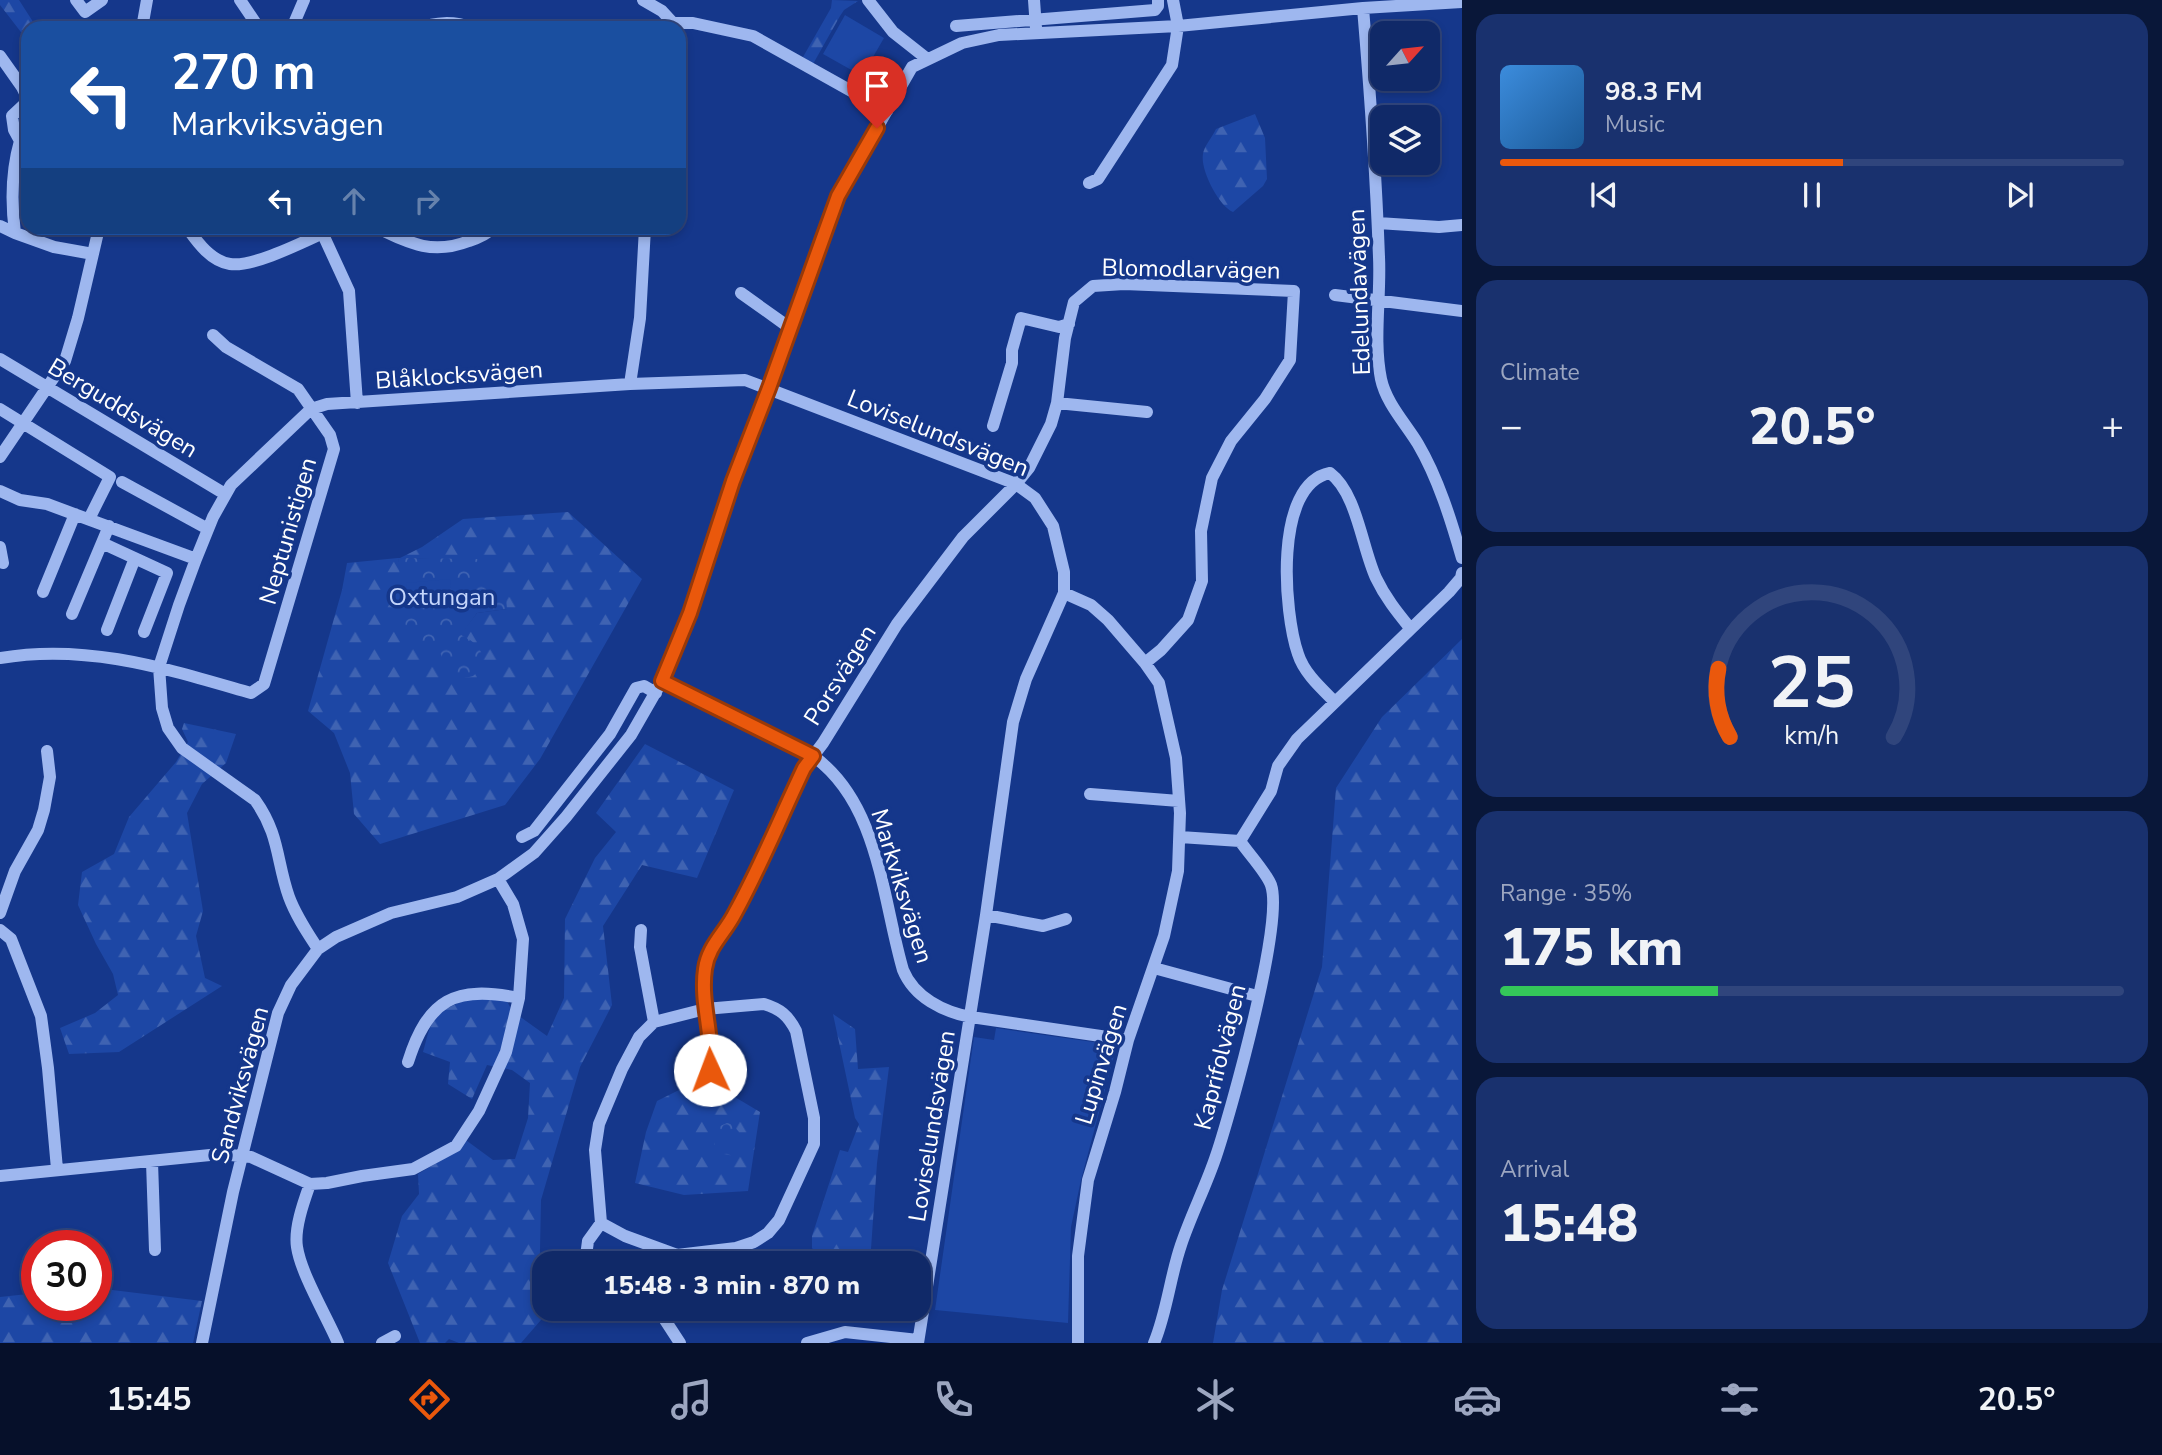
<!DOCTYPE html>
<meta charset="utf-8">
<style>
:root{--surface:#102968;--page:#19316e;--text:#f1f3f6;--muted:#9ca6c0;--line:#30457c;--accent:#ea580c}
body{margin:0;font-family:"Nunito Sans",sans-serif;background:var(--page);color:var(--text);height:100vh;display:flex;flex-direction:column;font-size:26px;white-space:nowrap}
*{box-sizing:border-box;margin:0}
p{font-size:23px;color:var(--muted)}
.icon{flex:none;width:38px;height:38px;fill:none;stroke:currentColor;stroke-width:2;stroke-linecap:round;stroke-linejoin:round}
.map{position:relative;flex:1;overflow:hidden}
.panel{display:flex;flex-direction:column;gap:14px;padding:14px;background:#091739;width:700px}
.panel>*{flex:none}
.guide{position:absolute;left:21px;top:21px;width:665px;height:214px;border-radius:21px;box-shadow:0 4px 10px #0003,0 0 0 2px var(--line);background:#1a4fa0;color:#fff;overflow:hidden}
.needle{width:46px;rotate:63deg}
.controls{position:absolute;left:1370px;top:21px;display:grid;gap:14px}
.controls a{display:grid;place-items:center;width:70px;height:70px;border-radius:14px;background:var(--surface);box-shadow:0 4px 10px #0003,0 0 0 2px var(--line);font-size:35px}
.speed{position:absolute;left:21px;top:1230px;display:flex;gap:14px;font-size:35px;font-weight:700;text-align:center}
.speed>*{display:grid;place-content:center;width:91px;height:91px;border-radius:50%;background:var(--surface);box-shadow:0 4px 10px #0003,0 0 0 2px var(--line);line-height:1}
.speed .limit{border:10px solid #d22;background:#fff;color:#111}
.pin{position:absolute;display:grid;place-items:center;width:60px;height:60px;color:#fff;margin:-72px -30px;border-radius:50% 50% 50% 0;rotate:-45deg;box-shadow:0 0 7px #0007}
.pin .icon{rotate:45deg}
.me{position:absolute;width:77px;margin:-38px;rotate:358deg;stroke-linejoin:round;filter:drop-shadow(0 0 5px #0008)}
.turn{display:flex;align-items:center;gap:24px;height:147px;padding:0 35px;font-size:32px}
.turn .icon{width:91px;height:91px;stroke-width:2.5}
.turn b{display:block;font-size:49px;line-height:60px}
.lanes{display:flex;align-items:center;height:66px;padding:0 35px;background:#0003;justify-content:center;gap:35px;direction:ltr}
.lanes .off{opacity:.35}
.big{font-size:52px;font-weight:800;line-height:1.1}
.panel .tile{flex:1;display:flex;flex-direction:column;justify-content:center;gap:10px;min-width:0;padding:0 24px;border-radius:21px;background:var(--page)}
.panel .dial{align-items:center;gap:0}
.dial svg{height:182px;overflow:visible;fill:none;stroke:var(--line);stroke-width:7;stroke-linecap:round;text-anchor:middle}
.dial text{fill:var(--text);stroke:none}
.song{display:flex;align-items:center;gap:21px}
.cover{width:84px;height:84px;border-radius:10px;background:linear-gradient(135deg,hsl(210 70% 55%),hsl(210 70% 35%))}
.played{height:7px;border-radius:4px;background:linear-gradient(90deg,var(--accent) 55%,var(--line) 55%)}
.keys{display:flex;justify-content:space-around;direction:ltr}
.heat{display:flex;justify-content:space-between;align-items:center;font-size:38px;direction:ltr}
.charge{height:10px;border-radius:5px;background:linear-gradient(90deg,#34c759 35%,var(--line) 0)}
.trip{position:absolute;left:532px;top:1251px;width:399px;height:70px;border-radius:21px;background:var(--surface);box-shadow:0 4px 10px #0003,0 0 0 2px var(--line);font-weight:800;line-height:70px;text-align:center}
.dock{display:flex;height:112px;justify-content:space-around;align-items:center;background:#06102a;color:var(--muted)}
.dock .icon{width:49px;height:49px}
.dock .on{color:var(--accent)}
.dock b{font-size:32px;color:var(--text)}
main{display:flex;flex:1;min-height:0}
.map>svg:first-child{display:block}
</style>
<main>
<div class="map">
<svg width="1462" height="1343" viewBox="0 0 1462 1343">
<defs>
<pattern id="forest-firs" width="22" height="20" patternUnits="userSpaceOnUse" patternTransform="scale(1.75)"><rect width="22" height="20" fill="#1d47a5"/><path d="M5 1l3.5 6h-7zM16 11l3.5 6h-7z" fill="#3f63b2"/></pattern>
<pattern id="park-crowns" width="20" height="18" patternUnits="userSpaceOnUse" patternTransform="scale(1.75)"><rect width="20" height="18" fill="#1d47a5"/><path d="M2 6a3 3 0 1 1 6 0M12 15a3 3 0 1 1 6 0" fill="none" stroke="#3f63b2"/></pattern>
</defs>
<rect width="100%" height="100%" fill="#15378b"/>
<path fill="url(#forest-firs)" d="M 0,0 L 19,0 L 37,28 L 28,28 L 28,38 L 24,36 L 0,5 Z
M 832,0 L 858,1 L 844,10 L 840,16 L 813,64 L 803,57 L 831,8 Z
M 1255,114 L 1265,138 L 1267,179 L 1263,186 L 1233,212 C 1219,206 1200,170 1203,154 C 1204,146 1213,136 1216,129 Z
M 568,512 L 642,579 L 540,759 L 505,805 L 380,844 L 354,814 L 350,773 L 334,733 L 308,711 L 342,590 L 347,563 L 398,558 L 402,576 L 460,635 L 477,613 L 507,609 L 465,560 L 400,558 L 422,547 L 463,519 Z
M 1462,639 L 1462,1343 L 1213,1343 L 1222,1290 L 1322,967 L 1336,788 L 1382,717 Z
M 184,723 L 236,734 L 226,763 L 202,784 L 187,813 L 203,911 L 196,936 L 205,978 L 222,986 L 119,1052 L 69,1054 L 60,1028 L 95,1013 L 118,995 L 113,974 L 96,944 L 78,905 L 82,872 L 114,854 L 129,817 L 176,762 L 188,742 L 182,729 Z
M 645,744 L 734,790 L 697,878 L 642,865 L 603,926 L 612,1005 L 580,1067 L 541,1200 L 539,1298 L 547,1313 L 521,1343 L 459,1343 L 449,1339 L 445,1343 L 420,1343 L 388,1263 L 402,1216 L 419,1194 L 418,1174 L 440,1161 L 463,1138 L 493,1160 L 515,1159 L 528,1118 L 530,1083 L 512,1070 L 487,1065 L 472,1099 L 448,1084 L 450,1062 L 423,1052 C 426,1043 428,1028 434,1021 C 451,999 480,996 505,997 L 512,1011 L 547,1036 L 564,998 L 565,919 L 595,858 L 616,832 L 596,813 Z
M 833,1014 L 855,1029 L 858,1069 L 889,1067 L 877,1163 L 870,1263 L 807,1263 L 817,1255 L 812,1248 L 812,1236 L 840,1150 L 848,1152 L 859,1124 L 855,1118 Z
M 685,1087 L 718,1087 L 760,1112 L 748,1191 L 684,1195 L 635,1183 L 646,1132 L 657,1101 Z
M 96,1288 L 202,1301 L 193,1343 L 0,1343 L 0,1297 L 37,1293 L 37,1306 L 96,1306 Z"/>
<path fill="url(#park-crowns)" d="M 398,558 L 477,559 L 506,598 L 507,609 L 477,613 L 461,635 C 479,643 493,660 473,676 C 454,682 445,671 441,654 L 433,658 L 407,639 Z
M 727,1123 L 732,1124 L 739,1132 L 734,1156 L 713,1152 L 718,1127 Z"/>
<path fill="#1d47a5" d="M 845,15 L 884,38 L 862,76 L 823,54 Z
M 450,579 L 452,604 L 408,607 L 406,583 Z
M 996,1028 L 1107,1044 L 1115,1052 L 1081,1180 L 1071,1227 L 1068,1323 L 935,1310 L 974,1037 L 994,1040 Z"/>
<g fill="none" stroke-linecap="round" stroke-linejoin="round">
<path stroke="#9eb7ef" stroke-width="12" d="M 76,0 L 85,12 L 102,0
M 240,0 L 259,28
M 643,0 L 662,11 L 673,23 L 693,23 L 753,36 L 887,111
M 868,0 L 893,32 L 926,58
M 1034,0 L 1036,28
M 1363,8 C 1370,91 1376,174 1379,257 C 1381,298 1373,339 1381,379 C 1386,403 1406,424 1418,444 C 1438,478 1451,520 1462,558
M 956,26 L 1155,10 L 1158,6 L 1158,0
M 142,28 L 147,0
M 292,28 L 304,0
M 415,28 C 436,23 452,20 472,28
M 0,56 L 22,87 L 28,99
M 28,101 L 12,116 L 14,130 L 20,141 C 12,169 11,203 15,233 L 54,247 L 93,254
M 1089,183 L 1098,179 L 1172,65 L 1178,26 L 1173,0
M 1378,223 L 1439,227 L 1462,225
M 0,226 L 15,233
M 320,228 L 349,291 L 357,403
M 378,228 C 411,244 433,255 469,241 C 478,238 487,234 493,228
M 188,229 C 198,243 211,261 230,264 C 254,268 311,238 334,228
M 741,293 L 790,328
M 1335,295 L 1462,311
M 0,359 L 225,494
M 630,384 L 640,318 L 645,228
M 1057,403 L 1147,412
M 0,409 L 110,477 L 89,519
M 993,426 L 1012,363 L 1012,350 L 1021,318 L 1059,327 L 1069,324
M 0,457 L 65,361 L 78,318 L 99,228
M 122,482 L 208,529
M 0,491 L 20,500 L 47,504 L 196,559
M 102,543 L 167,573 L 144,632
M 0,547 L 3,563
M 43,592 L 75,514
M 1064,593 L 1091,605 L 1108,620 L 1145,663 L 1159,683 L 1176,758 L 1180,813 L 1178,871 L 1164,936 L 1128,1040 L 1115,1092 L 1088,1180 L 1078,1256 L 1078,1343
M 72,614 L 109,526
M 107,630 L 135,558
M 0,658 C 88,643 167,669 251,693 L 264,684 L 334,449 L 330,435 L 298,389 L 226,347 L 213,335
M 662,681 L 813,756 C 879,803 882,898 903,970 C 914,997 943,1012 971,1017 L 1128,1040
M 1334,701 C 1321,688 1304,673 1298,654 C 1284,614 1273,484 1330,473 C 1357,493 1362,548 1376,578 C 1385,597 1397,612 1410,628
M 1090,794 L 1179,801
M 522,837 L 534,831 L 610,734 L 636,688 L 644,686 L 656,693
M 1240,841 L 1271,791 L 1278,766 L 1297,739 L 1449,592 L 1461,578 L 1462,573
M 0,913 L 15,871 L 38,830 L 44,810 L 50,777 L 47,751
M 986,915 L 1043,926 L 1066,919
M 0,930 L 11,939 L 41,1016 L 48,1068 L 57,1169
M 641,930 L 640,947 L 654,1022
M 318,949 C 307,932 296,916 289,897 C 276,860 280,835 255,800 L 182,748 L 168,728 L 162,708 L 159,667 L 179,605 L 196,559 L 213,517 L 231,485 L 311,409 L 327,404 L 630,384 L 745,380 L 1016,484 L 1035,498 L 1053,526 L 1064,572 L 1064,593 L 1026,679 L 1013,722 L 986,915 L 918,1343
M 1154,968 L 1257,996
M 764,1004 C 780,1009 788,1015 796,1031 L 814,1118 L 814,1144 L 779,1220 L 768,1233 L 754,1242 L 736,1248 L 677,1255 L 625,1236 L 601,1223 L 595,1150 L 599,1124 L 622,1069 L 639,1037 L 654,1022 L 705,1009 Z
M 408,1062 C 428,999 455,985 519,998
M 710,1070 L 711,1057 L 705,1009 L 704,971 L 709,952 L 734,916 L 804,768 L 823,743 L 897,624 L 963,537 L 1016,484 L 1029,468 L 1051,424 L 1057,403 L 1065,338 L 1074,302 L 1093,286 L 1124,284 L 1294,291 L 1290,360 L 1265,399 L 1231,441 L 1212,478 L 1201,531 L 1202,581 L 1188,620 L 1161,650 L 1145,663
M 152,1162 L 155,1250
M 0,1176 L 220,1154 L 251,1157 L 310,1184 L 327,1183 L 362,1176 L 413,1169 L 456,1146 L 479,1111 L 506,1052 L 519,998 L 523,939 L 513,904 L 498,879
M 310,1184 C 304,1201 294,1228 297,1247 C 301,1274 327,1317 338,1343
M 585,1264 L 588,1241 L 601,1223
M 667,1309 L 665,1320 L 680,1343
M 202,1343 L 233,1192 L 278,1013 L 291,985 L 318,949 L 336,937 L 391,913 L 457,897 L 498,879 L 534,853 L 566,817 L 631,735 L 662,681 L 690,613 L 733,481 L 769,388 L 838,196 L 912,67 L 962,43 L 999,35 L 1178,26 L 1363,8 L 1462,2
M 382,1343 L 395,1336
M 807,1343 L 845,1332 L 918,1340
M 1154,1343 C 1167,1312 1170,1277 1181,1245 C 1191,1215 1206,1186 1216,1156 C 1231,1111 1284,923 1271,885 C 1266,872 1248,853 1240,841 L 1180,837"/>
</g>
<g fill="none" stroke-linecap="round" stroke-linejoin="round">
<g stroke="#983908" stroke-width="18">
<path id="route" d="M 710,1070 C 714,1037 700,1003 705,969 C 708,946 725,933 735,913 C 761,866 781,816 804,768 L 813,756 L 662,681 L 690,613 L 733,481 L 769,388 L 838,196 L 877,128"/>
</g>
<use href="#route" stroke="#ea580c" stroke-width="12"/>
</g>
<g text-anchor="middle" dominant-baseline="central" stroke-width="7" stroke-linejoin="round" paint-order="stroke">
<g font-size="24" fill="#fff" stroke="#15378b">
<text transform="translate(1191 269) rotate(1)">Blomodlarvägen</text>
<text transform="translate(1359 292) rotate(-92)">Edelundavägen</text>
<text transform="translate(459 375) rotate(-4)">Blåklocksvägen</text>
<text transform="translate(123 408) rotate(31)">Berguddsvägen</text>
<text transform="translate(938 433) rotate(22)">Loviselundsvägen</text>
<text transform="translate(288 531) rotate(-74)">Neptunistigen</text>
<text transform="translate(840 675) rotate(-58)">Porsvägen</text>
<text transform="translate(902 886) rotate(73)">Markviksvägen</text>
<text transform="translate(1220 1057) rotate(-76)">Kaprifolvägen</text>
<text transform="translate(1101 1064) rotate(-73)">Lupinvägen</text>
<text transform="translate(240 1085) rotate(-75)">Sandviksvägen</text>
<text transform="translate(932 1126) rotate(-81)">Loviselundsvägen</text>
</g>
<g font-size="24" fill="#c4d5fb" stroke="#15378b">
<text x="442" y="597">Oxtungan</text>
</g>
</g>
</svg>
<div class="controls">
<a><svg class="needle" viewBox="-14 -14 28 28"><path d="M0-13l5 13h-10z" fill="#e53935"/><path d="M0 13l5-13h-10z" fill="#9ca6c0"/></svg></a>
<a><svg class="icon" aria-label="layers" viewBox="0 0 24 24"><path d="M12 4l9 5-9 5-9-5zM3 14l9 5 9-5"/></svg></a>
</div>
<div class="speed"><div class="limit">30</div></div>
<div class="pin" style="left:877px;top:128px;background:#d93025"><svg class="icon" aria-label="arrive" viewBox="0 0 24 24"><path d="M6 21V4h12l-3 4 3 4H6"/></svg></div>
<svg class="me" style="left:710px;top:1070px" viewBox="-20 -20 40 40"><circle r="19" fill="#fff"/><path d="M0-13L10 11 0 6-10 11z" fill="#ea580c"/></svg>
<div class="trip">15:48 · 3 min · 870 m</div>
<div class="guide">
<div class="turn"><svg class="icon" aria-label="left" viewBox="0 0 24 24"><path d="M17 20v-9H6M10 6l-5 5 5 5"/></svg><div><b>270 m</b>Markviksvägen</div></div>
<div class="lanes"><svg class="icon" aria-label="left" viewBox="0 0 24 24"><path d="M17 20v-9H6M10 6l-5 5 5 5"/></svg><svg class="icon off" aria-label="ahead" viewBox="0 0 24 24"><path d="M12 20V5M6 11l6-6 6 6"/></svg><svg class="icon off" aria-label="right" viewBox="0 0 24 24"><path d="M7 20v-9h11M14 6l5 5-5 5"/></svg></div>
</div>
</div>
<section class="panel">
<div class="tile">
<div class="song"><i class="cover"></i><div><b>98.3 FM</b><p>Music</p></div></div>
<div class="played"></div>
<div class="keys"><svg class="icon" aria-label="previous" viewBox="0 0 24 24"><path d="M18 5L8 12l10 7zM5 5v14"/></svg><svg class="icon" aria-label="pause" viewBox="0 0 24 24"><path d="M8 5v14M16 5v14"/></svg><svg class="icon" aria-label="next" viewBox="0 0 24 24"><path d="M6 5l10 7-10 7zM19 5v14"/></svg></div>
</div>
<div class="tile"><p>Climate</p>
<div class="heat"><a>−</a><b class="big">20.5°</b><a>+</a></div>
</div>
<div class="tile dial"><svg viewBox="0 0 100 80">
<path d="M14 69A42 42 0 1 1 86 69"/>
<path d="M14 69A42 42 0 0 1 9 39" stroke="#ea580c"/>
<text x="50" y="56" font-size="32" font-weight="700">25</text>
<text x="50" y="72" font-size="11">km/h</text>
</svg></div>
<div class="tile"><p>Range · 35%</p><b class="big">175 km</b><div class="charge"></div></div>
<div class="tile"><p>Arrival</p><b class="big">15:48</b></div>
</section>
</main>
<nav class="dock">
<b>15:45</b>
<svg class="icon on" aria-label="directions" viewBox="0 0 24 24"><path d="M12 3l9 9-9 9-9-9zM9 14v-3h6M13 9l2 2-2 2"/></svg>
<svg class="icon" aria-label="music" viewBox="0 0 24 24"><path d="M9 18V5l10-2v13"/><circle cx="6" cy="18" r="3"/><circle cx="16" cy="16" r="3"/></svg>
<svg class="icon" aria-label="phone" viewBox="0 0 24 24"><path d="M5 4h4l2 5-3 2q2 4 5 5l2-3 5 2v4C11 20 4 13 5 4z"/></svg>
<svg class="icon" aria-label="climate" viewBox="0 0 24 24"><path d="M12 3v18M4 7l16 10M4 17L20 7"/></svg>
<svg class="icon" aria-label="car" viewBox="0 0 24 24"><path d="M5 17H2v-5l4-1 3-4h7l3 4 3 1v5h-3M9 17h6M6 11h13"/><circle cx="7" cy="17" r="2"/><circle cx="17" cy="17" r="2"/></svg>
<svg class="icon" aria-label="filters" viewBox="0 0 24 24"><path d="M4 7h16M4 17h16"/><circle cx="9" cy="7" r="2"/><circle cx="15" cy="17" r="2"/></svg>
<b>20.5°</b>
</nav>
